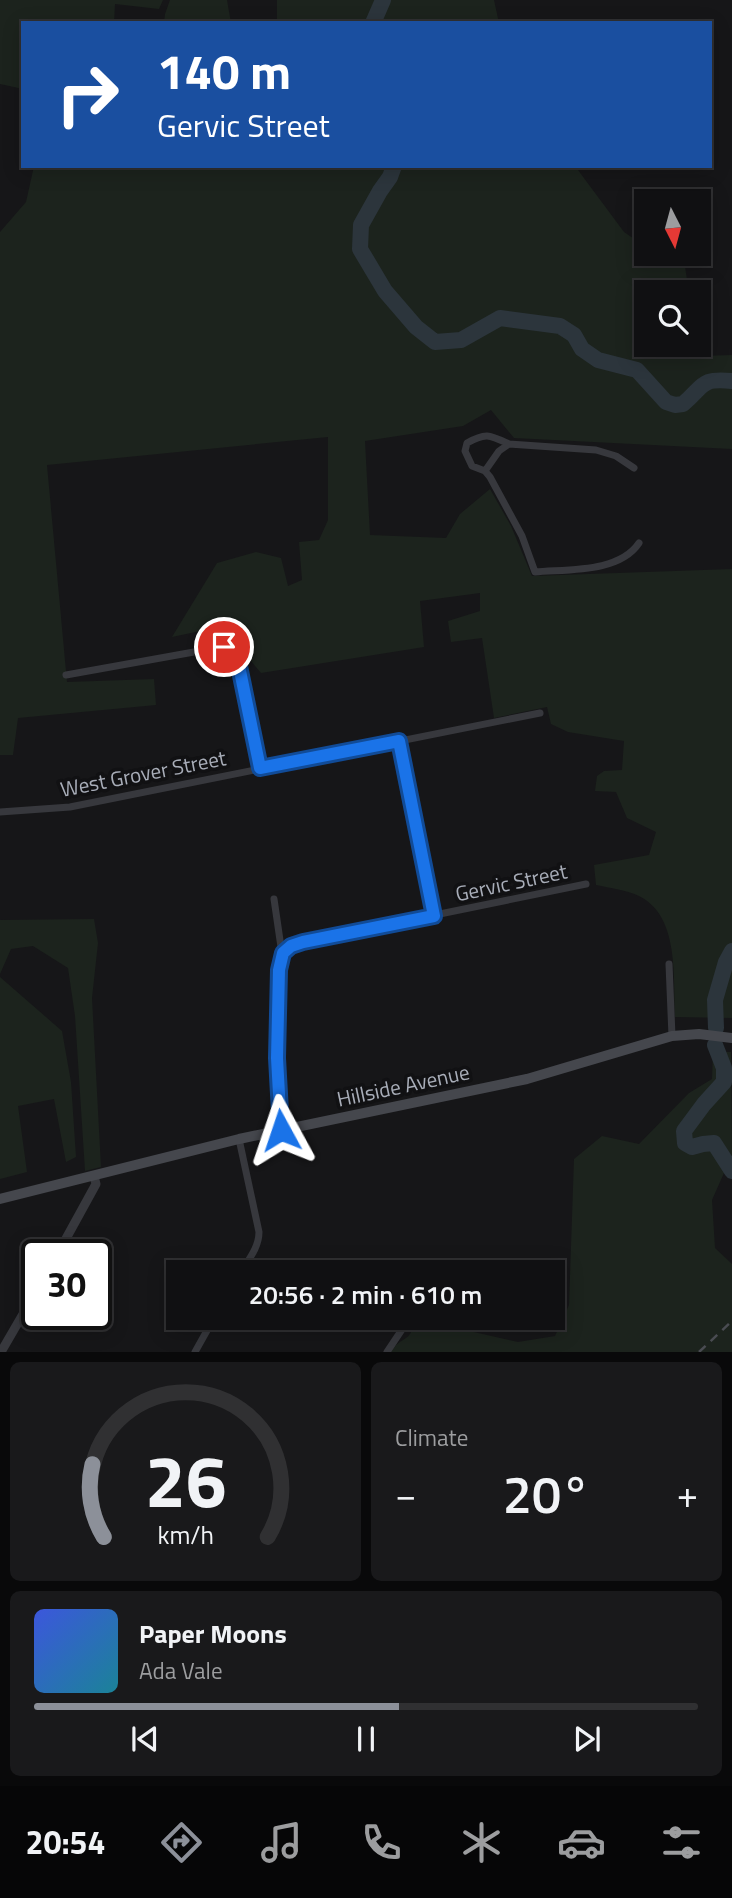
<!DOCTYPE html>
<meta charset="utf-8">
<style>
:root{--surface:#101012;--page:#19191b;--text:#f1f3f6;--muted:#9c9d9f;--line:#303032;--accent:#8c9099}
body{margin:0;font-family:"Titillium Web",sans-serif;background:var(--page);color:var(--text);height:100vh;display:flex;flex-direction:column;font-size:26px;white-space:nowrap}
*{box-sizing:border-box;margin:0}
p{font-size:23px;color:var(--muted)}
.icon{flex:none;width:38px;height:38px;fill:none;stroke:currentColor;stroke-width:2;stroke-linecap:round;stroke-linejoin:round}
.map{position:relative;height:1352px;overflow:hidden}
.sheet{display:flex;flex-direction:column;gap:10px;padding:10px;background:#09090a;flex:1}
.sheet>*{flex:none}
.guide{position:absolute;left:21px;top:21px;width:691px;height:147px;border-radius:0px;box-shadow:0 4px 18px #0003,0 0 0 2px var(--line);background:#1a4fa0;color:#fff;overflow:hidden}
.needle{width:46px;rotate:174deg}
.buttons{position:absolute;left:634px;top:189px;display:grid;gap:14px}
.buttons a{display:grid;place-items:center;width:77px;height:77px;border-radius:0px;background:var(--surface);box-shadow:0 4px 18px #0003,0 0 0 2px var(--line);font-size:35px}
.speed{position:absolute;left:21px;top:1239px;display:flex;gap:14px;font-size:35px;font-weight:700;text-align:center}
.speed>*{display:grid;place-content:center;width:91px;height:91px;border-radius:50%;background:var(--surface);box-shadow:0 4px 18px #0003,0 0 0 2px var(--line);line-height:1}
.speed .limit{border:4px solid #111;border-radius:10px;background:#fff;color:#111}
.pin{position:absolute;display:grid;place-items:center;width:60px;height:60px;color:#fff;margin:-30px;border:4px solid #fff;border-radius:50%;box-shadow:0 2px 7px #0007}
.me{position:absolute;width:77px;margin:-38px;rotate:355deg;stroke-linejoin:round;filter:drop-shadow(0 0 5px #0008)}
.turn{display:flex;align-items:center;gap:24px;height:147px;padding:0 21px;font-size:32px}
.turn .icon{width:91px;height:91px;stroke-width:2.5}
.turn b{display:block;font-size:49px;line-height:60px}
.big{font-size:52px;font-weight:600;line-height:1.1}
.sheet .widget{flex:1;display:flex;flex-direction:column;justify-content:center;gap:10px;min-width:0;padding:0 24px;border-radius:10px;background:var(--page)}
.sheet .dial{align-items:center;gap:0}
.dial svg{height:182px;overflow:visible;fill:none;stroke:var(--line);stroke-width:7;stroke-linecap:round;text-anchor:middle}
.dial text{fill:var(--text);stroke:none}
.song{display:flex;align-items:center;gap:21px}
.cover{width:84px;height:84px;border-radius:10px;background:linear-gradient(135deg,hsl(230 70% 55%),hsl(190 70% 35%))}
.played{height:7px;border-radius:4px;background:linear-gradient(90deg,var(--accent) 55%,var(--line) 55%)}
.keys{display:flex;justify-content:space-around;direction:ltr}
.heat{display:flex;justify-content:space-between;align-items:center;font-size:38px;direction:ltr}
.sheet .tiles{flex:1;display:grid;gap:10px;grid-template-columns:1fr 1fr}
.widget:last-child{grid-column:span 2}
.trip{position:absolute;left:166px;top:1260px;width:399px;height:70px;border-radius:0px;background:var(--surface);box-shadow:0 4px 18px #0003,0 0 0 2px var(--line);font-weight:600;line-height:70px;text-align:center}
.tabs{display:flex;height:112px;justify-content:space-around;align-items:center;background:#060607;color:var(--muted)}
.tabs .icon{width:49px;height:49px}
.tabs .on{color:var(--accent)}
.tabs b{font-size:32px;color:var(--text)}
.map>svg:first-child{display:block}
</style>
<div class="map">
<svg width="732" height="1352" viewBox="0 0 732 1352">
<rect width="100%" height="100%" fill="#161618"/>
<path fill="#1c231d" d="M 0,0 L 163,0 L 159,9 L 115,4 L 114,23 L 23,23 L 23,89 L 0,84 Z
M 170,0 L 227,0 L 231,23 L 164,23 L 165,14 Z
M 277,0 L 494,0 L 499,23 L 277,23 Z
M 34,166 L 575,166 L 624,232 L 646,247 L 646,254 L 683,254 L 689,292 L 646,292 L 646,345 L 698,345 L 700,356 L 732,355 L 732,449 L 514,438 L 491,410 L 463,426 L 365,441 L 370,535 L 446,538 L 460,514 L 490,489 L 511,526 L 532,576 L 732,569 L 732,1018 L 675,1017 C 673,979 680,916 639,896 C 627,890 610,888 596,885 L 594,865 L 649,855 L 656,832 L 627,818 L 616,792 L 595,791 L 597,776 L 604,771 L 622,770 L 624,741 L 568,732 L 551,724 L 547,707 L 494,718 L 482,638 L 451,642 L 448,621 L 480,611 L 480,593 L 420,601 L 424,647 L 261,673 L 240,648 L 210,629 L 172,637 L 217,563 L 256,552 L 281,558 L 288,586 L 302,580 L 299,542 L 319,540 L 328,520 L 328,437 L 47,465 L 67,682 L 154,679 L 156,705 L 18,718 L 13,755 L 0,755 L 0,232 L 26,202 Z
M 94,919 L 98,943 L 92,998 L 101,1167 L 85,1171 L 75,1016 L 68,968 L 33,946 L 11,949 L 0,974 L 0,920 Z
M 0,977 L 62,1031 L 71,1082 L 76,1157 L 66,1162 L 54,1099 L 18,1106 L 27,1172 L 0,1179 Z
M 713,1052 L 731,1052 L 732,1155 L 712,1200 L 715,1248 L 732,1264 L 732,1352 L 391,1352 C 400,1335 415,1343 412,1318 L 518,1342 L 555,1336 L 569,1305 L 574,1159 L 602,1136 L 639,1144 L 689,1093 L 712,1079 Z"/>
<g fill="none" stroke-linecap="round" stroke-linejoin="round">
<path stroke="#2c353c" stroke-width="16" d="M 373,23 L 383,0
M 394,166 L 390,177 L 380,191 L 361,225 L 360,249 L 385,291 L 416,327 L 435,342 L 461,340 L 500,318 L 560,326 L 574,335 L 582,349 L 598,360 L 637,370 L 666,402 L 675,405 L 683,404 C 705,385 700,378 732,381
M 716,1028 L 715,1000 L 726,962 L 732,951
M 715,1045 L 724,1068 L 724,1082 L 704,1104 L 684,1131 L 685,1143 L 692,1147 L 703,1144 L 714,1143 L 732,1171"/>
<path stroke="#37383d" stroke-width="7" d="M 634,468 L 616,456 L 596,450 L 509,444 C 490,435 486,432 467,443 L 465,451 L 472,466 L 485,471 L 490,477 L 522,536 L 535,572 C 567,569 619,573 639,543
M 485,471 L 499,451 L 509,444
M 66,675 L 205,650 L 224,647 L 230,650 L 239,666 L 260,768
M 399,741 L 434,916
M 0,812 L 70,807 L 540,713
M 274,899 L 282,954 L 279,970 L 277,1058 L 281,1130
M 282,954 L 291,946 L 303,942 L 586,884
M 669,964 L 672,1036
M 239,1139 L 259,1232 C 259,1247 249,1259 241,1272
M 195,1352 L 214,1318
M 387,1352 L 403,1328"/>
<path stroke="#37383d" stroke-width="9" d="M 57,1255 L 96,1184 L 94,1176
M 1,1352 L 37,1290"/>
<path stroke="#45474d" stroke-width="10" d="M 0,1199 L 239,1139 L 527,1079 L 672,1036 L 699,1034 L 732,1038"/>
<path stroke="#4a4c52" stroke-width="2.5" stroke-dasharray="9 7" stroke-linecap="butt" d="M 699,1352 L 732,1321"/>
</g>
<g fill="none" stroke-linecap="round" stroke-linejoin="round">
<g stroke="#114b97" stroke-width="18">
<path id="route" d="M 224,647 L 235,655 L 239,666 L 260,768 L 399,741 L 434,916 L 303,942 L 291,946 L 283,953 L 279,970 L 277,1058 L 281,1130"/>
</g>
<use href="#route" stroke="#1a73e8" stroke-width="12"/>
</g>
<g text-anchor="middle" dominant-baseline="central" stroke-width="7" stroke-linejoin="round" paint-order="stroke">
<g font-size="21" fill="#a8adb8" stroke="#111113">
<text transform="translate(143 773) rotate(-11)">West Grover Street</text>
<text transform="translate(511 882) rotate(-12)">Gervic Street</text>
<text transform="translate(403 1085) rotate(-12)">Hillside Avenue</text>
</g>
</g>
</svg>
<div class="buttons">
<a><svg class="needle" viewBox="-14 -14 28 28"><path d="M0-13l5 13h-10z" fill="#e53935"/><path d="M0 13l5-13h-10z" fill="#9c9d9f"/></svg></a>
<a><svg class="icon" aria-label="search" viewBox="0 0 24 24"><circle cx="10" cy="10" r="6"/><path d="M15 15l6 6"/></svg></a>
</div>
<div class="speed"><div class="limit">30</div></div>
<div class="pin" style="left:224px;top:647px;background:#d93025"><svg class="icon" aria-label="arrive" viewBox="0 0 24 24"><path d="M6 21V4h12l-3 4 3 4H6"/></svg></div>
<svg class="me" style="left:281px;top:1130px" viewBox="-20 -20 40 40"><path d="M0-17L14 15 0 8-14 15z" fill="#1a73e8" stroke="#fff" stroke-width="4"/></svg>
<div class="trip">20:56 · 2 min · 610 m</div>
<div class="guide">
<div class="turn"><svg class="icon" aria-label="right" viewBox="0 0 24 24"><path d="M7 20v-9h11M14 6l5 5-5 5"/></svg><div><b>140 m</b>Gervic Street</div></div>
</div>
</div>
<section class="sheet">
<div class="tiles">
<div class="widget dial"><svg viewBox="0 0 100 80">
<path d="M14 69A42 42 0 1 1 86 69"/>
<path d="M14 69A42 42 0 0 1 9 37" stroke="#8c9099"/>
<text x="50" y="56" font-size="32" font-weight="700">26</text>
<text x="50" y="72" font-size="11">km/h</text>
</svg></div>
<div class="widget"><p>Climate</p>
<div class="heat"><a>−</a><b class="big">20°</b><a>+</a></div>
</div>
<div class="widget">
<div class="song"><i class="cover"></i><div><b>Paper Moons</b><p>Ada Vale</p></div></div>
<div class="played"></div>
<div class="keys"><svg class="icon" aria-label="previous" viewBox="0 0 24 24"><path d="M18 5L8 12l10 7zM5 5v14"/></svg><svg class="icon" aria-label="pause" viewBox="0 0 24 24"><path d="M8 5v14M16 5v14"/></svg><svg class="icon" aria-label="next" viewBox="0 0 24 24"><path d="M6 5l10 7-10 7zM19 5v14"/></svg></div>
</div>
</div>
</section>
<nav class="tabs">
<b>20:54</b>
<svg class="icon on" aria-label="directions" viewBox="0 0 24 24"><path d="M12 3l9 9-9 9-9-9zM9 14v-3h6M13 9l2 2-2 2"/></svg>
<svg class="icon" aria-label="music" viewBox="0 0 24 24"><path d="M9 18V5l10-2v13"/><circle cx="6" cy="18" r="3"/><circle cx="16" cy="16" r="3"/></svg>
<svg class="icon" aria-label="phone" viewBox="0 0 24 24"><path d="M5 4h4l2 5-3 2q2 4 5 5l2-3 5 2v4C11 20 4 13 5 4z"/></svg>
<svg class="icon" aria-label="climate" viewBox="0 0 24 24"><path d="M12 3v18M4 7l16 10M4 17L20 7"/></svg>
<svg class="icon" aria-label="car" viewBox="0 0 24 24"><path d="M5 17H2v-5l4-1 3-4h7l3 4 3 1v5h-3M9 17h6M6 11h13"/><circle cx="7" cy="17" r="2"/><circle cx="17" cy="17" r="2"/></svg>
<svg class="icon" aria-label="filters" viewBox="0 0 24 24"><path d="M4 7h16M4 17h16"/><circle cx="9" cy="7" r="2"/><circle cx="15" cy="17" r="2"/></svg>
</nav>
